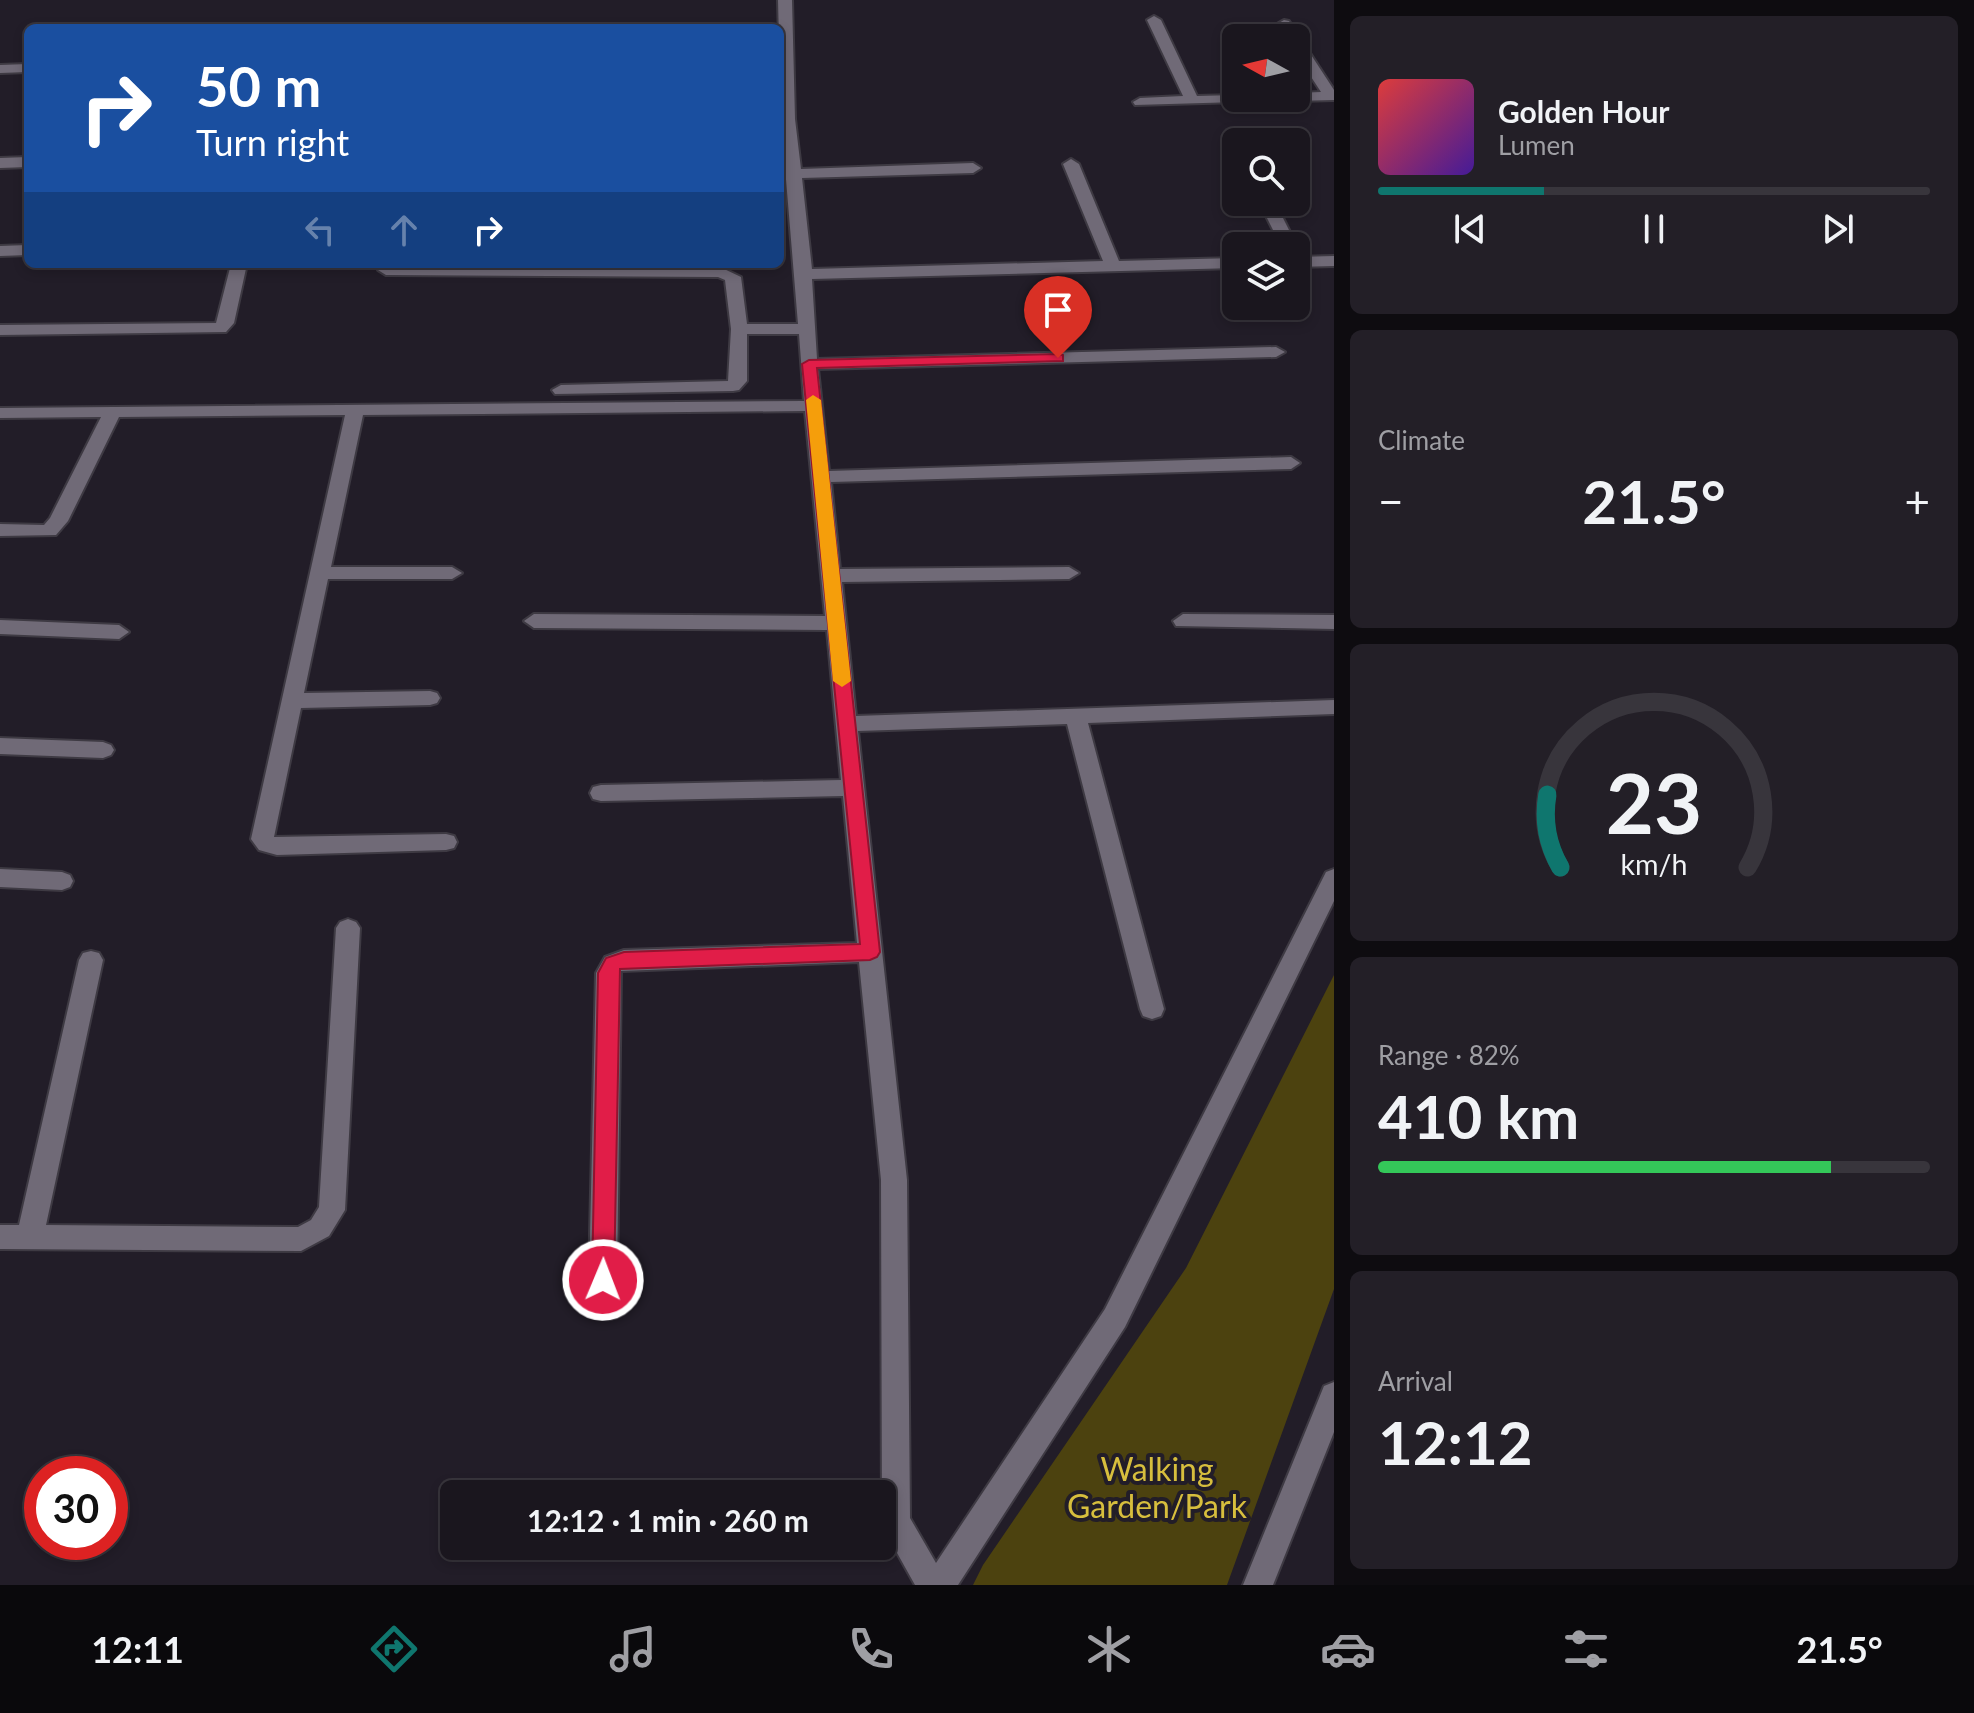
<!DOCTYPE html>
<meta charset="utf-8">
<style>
:root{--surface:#1a161e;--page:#231f27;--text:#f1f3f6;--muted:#9f9fa4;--line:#38353c;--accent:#0f766e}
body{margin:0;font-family:Lato,sans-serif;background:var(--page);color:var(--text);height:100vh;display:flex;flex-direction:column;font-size:30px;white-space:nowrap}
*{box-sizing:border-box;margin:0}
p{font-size:26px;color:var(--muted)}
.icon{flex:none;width:44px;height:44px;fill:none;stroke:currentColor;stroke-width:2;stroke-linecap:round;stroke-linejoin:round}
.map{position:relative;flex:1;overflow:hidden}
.details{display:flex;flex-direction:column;gap:16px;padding:16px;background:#0e0c10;width:640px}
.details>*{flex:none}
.guide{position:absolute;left:24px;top:24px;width:760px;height:244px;border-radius:12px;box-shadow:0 4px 12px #0003,0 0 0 2px var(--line);background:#1a4fa0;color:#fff;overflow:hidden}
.needle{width:52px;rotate:278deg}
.tools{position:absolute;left:1222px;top:24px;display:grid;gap:16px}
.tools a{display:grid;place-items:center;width:88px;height:88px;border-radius:12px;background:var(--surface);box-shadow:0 4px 12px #0003,0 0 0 2px var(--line);font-size:40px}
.speed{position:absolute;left:24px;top:1456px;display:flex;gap:16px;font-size:40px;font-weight:700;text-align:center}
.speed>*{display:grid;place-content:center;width:104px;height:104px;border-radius:50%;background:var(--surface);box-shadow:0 4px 12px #0003,0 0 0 2px var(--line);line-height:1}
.speed .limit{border:12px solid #d22;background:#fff;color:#111}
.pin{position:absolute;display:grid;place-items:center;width:68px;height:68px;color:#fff;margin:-82px -34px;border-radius:50% 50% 50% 0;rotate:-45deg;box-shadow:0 0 8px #0007}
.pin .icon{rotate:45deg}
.me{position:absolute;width:88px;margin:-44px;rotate:1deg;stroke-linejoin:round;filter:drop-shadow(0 0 6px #0008)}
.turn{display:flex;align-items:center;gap:28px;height:168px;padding:0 40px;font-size:36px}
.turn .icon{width:104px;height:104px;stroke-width:2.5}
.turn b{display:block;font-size:56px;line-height:68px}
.lanes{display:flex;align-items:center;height:76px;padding:0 40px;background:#0003;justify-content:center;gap:40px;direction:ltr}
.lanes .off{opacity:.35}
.big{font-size:60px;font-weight:700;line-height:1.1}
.details .card{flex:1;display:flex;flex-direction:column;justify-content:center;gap:12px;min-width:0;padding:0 28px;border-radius:12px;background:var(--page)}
.details .dial{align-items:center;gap:0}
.dial svg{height:208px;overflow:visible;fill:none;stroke:var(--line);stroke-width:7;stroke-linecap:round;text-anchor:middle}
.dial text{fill:var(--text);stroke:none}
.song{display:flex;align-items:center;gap:24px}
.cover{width:96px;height:96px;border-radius:12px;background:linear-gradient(135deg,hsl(0 70% 55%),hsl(260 70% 35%))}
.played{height:8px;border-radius:4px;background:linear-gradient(90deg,var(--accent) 30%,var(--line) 30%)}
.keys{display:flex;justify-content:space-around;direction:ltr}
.heat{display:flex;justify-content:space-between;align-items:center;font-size:44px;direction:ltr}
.charge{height:12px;border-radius:6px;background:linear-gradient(90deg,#34c759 82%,var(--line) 0)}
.trip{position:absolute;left:440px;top:1480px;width:456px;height:80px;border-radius:12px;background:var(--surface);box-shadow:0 4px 12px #0003,0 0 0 2px var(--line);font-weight:700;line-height:80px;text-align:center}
.dock{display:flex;height:128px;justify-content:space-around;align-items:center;background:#0a090c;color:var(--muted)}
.dock .icon{width:56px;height:56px}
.dock .selected{color:var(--accent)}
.dock b{font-size:36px;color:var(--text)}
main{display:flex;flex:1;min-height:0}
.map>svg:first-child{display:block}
</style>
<main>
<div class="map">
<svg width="1334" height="1585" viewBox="0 0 1334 1585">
<rect width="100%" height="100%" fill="#221d28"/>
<path fill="#4c420f" d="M 1334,975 L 1334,1289 L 1227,1585 L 973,1585 L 983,1565 L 1186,1268 Z"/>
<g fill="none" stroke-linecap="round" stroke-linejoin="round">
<g stroke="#3e3a43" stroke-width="4">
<path id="service" d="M 28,64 L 28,72 L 0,73 L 0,65 Z"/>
</g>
<g stroke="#3e3a43" stroke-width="4">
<path id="minor" d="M 778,0 L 792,0 L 795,119 L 801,169 L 973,163 L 981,168 L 973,173 L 802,178 L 812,269 L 1103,261 L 1063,164 L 1071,159 L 1079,164 L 1119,261 L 1236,258 L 1236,268 L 812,279 L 817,359 L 1276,347 L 1285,352 L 1276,357 L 818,369 L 829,471 L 1291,457 L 1300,463 L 1291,469 L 831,482 L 840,569 L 1069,567 L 1079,573 L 1069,579 L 842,582 L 856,716 L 1334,700 L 1334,714 L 1088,723 L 1164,1009 L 1161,1016 L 1152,1019 L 1143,1016 L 1140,1009 L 1067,724 L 858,731 L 907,1180 L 910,1518 L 936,1563 L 1105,1309 L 1323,878 L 1326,872 L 1334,869 L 1334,901 L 1125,1327 L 958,1585 L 915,1585 L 882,1526 L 881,1180 L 859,962 L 621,971 L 617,1280 L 613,1289 L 603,1292 L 593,1289 L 589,1280 L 596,973 L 605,957 L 624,950 L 857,943 L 843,796 L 601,801 L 593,799 L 590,793 L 593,787 L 601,785 L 841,780 L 827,630 L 534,628 L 524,621 L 534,614 L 825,616 L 805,411 L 363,415 L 331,567 L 452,567 L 462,573 L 452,579 L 328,579 L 304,693 L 430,691 L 437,693 L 440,698 L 437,703 L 430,705 L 301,708 L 274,837 L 446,834 L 454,836 L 457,842 L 454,848 L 446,850 L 277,855 L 259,850 L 251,839 L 345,415 L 119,417 L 68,521 L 56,535 L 0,536 L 0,524 L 44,525 L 50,518 L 101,417 L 0,418 L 0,408 L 804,401 L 799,334 L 747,334 L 747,381 L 739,390 L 733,391 L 555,394 L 552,390 L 561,385 L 728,381 L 731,329 L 725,280 L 718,277 L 386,275 L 378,270 L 379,264 L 720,267 L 741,277 L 747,324 L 798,324 L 781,119 Z
M 1154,16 L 1161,20 L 1197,96 L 1236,95 L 1236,98 L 1274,98 L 1272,101 L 1135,105 L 1133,102 L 1140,98 L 1183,96 L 1147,20 Z
M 1284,20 L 1289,21 L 1334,90 L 1334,100 L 1296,101 L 1289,98 L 1296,98 L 1296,93 L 1321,92 L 1296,54 L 1296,38 L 1286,38 L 1277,24 Z
M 28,157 L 28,167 L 0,168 L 0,158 Z
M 1259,202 L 1275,202 L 1297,246 L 1296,248 L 1281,246 Z
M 28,245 L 28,255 L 0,256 L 0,246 Z
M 1334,256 L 1334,266 L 1296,267 L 1296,257 Z
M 231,264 L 247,264 L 234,323 L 226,332 L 0,335 L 0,325 L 216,323 Z
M 1183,614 L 1334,615 L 1334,629 L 1176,626 L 1173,621 Z
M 0,620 L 119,625 L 129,632 L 119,639 L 0,634 Z
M 0,738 L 103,742 L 111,745 L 114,750 L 111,755 L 103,758 L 0,754 Z
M 0,869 L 62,872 L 70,875 L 73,881 L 70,887 L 62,890 L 0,887 Z
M 348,919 L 356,922 L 360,928 L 345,1210 L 329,1236 L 301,1251 L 0,1249 L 0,1225 L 19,1225 L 79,960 L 83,953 L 91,951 L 99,953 L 103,960 L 46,1225 L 298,1227 L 311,1220 L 319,1207 L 336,928 L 340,922 Z
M 1334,1382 L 1334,1432 L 1273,1585 L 1243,1585 L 1324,1386 Z"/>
</g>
<use href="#service" fill="#706a77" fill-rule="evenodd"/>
<use href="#minor" fill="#706a77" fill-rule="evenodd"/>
</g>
<path fill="#e11d48" stroke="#92132f" stroke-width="2" d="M 1058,354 L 1063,355 L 1063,361 L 817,368 L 880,952 L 877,957 L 870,960 L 620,969 L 614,1280 L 611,1288 L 603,1291 L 595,1288 L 592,1280 L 598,973 L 606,958 L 624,952 L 860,944 L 802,364 L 809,360 Z"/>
<path fill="#f59e0b" d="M 813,395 L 821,400 L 851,681 L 842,687 L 833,681 L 806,400 Z"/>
<g text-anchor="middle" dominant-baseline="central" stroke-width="8" stroke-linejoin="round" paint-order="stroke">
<g font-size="32" fill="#d7be3d" stroke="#221d28">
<text x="1157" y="1468">Walking<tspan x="1157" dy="37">Garden/Park</tspan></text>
</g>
</g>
</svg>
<div class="tools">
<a><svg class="needle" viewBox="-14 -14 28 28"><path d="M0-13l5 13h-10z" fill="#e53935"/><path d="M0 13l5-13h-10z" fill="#9f9fa4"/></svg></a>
<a><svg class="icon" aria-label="search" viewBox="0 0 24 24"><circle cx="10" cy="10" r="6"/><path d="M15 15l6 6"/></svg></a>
<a><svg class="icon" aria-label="layers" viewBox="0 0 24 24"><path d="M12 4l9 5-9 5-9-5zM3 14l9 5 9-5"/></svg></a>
</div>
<div class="speed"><div class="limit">30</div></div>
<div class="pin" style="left:1058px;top:358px;background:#d93025"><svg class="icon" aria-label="arrive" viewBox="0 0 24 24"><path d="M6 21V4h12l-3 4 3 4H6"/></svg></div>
<svg class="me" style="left:603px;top:1280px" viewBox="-20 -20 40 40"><circle r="17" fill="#e11d48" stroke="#fff" stroke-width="3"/><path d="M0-11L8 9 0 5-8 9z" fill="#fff"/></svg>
<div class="trip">12:12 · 1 min · 260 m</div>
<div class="guide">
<div class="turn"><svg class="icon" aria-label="right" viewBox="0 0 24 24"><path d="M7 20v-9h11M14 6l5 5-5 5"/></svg><div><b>50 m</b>Turn right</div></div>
<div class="lanes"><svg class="icon off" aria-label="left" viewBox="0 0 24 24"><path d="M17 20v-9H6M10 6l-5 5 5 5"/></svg><svg class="icon off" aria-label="ahead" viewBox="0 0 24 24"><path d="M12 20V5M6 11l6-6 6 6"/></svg><svg class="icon" aria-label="right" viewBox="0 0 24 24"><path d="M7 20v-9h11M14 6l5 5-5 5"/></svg></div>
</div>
</div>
<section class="details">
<div class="card">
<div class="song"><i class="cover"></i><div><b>Golden Hour</b><p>Lumen</p></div></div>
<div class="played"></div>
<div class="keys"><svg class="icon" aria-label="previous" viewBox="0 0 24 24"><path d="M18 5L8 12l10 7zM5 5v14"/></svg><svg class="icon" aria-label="pause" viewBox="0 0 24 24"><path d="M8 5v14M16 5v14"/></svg><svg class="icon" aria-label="next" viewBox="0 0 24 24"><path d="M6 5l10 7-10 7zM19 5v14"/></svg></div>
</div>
<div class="card"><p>Climate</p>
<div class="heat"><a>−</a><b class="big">21.5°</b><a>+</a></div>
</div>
<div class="card dial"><svg viewBox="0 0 100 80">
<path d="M14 69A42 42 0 1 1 86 69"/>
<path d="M14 69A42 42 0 0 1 9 41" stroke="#0f766e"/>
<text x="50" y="56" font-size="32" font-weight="700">23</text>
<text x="50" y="72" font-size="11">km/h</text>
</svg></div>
<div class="card"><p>Range · 82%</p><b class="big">410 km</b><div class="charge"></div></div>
<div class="card"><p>Arrival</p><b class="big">12:12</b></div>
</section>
</main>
<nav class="dock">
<b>12:11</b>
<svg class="icon selected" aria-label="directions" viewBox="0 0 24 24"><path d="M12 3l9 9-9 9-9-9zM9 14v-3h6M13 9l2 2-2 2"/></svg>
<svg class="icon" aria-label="music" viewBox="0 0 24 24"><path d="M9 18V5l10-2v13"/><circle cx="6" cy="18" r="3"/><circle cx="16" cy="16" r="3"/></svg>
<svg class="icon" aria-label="phone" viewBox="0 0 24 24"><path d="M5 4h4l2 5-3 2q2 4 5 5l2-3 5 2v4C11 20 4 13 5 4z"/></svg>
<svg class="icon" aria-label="climate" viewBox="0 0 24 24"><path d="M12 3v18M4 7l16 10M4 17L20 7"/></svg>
<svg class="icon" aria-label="car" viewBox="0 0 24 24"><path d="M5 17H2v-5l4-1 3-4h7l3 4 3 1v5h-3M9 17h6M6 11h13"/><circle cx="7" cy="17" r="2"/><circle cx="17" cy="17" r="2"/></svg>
<svg class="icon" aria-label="filters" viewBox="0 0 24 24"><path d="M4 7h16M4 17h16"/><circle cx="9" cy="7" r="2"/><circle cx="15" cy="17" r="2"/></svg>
<b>21.5°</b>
</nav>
